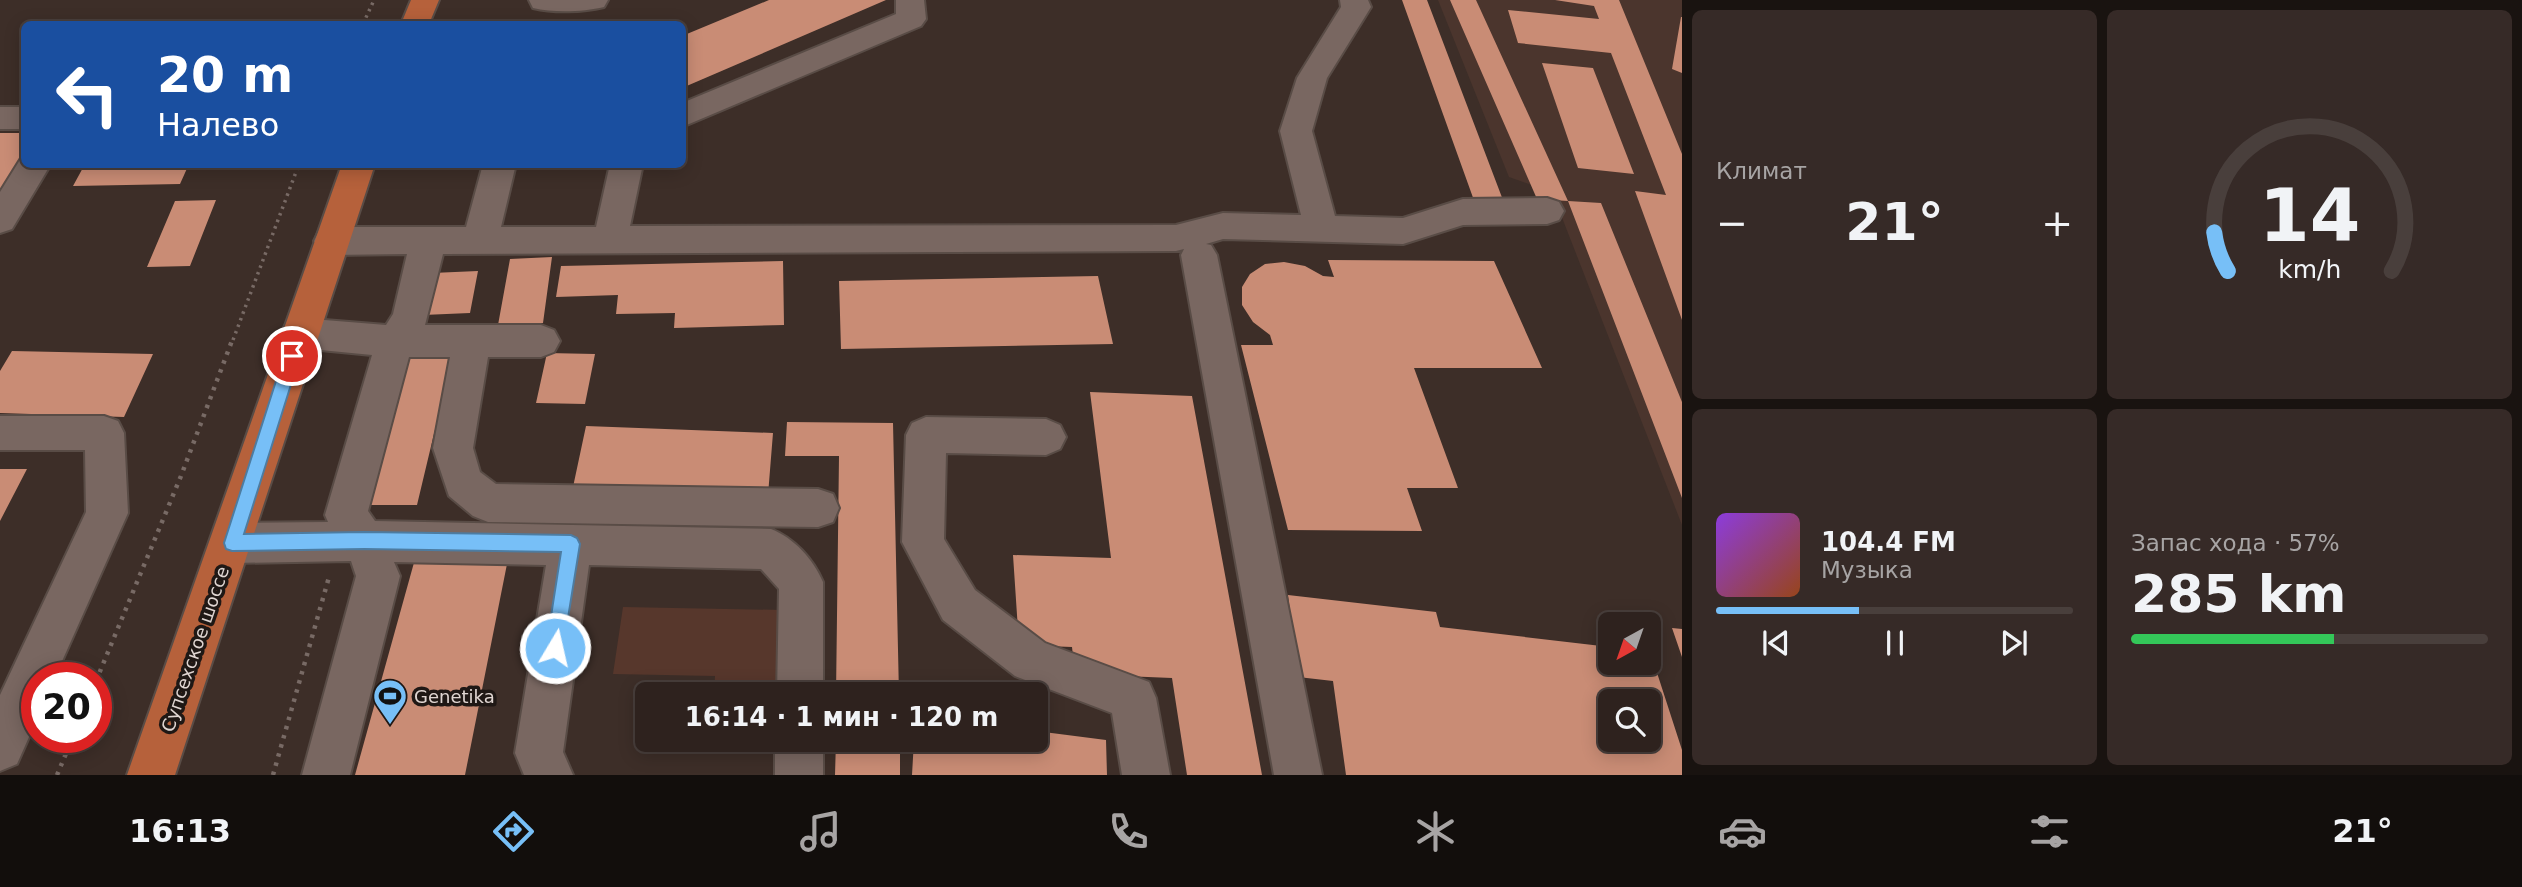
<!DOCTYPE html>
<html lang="ru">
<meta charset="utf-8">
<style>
:root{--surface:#2e221e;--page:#362a27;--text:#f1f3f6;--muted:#a7a4a4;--line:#493f3c;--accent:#77bff7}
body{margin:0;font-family:"DejaVu Sans",sans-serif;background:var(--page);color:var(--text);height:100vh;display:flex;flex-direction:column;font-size:26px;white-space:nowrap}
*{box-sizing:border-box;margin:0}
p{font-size:23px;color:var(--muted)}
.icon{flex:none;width:38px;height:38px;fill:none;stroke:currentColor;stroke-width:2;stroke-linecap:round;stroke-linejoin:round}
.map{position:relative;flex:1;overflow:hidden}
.sheet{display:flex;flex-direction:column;gap:10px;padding:10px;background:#191310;width:840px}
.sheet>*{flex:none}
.top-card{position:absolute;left:21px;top:21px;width:665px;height:147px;border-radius:10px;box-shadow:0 4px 18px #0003,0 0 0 2px var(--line);background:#1a4fa0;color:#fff;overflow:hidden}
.needle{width:46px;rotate:220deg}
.buttons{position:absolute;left:1598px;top:612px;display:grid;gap:14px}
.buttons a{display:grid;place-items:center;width:63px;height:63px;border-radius:10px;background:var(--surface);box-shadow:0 4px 18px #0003,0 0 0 2px var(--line);font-size:35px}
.speed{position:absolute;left:21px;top:662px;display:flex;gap:14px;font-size:35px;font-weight:700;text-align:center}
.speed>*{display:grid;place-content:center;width:91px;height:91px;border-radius:50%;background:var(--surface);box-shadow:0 4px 18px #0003,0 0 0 2px var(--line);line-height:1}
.speed .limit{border:10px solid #d22;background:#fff;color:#111}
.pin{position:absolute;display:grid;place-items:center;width:60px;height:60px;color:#fff;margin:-30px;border:4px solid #fff;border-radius:50%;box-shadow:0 2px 7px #0007}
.me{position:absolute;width:77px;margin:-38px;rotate:9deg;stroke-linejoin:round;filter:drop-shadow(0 0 5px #0008)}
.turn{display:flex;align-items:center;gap:24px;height:147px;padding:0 21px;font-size:32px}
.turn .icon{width:91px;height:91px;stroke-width:2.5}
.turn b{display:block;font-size:49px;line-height:60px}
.big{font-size:52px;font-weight:600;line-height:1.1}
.sheet .tile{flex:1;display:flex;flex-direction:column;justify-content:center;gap:10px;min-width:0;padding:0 24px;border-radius:10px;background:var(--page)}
.sheet .dial{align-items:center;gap:0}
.dial svg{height:182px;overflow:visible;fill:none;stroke:var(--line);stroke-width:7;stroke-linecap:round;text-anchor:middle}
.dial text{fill:var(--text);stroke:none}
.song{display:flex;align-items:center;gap:21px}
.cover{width:84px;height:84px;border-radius:10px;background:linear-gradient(135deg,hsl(270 70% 55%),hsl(20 70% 35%))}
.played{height:7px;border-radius:4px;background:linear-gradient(90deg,var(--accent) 40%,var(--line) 40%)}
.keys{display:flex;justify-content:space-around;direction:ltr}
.heat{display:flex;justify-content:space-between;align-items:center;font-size:38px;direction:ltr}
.charge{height:10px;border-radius:5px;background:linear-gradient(90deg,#34c759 57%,var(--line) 0)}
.sheet .tiles{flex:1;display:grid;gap:10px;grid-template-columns:repeat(2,1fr)}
.trip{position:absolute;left:635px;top:682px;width:413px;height:70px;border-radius:10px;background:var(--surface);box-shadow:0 4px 18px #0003,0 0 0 2px var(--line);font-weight:600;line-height:70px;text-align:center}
.tabs{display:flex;height:112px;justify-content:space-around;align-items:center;background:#120e0c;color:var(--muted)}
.tabs .icon{width:49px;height:49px}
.tabs .current{color:var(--accent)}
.tabs b{font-size:32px;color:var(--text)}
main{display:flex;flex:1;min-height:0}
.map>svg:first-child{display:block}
</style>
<main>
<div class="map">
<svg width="1682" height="775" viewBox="0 0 1682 775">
<rect width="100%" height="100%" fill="#3d2e28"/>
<path fill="#4b352d" d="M 1438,0 L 1682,0 L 1682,525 L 1552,192 L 1509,177 Z"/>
<path fill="#57372c" d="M 623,607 L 782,610 L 778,695 L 714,695 L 715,676 L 613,674 Z"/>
<path fill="#c98c75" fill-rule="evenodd" d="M 769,0 L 886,0 L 682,88 L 682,36 Z
M 1402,0 L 1427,0 L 1506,208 L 1476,206 Z
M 1450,0 L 1476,0 L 1568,201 L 1537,199 Z
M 1555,0 L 1619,0 L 1682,154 L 1682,320 L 1635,191 L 1666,195 L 1611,53 L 1518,43 L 1508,10 L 1599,19 L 1594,6 Z
M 1681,17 L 1682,17 L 1682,73 L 1672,69 Z
M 1542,63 L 1593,68 L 1634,174 L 1578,168 Z
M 0,133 L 24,133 L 24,152 L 0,193 Z
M 85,164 L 189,164 L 180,184 L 73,186 Z
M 216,200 L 190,266 L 147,267 L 175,201 Z
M 1568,201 L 1601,203 L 1682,402 L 1682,498 Z
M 552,257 L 543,323 L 498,325 L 510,259 Z
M 1328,260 L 1494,261 L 1542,368 L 1414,368 L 1458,488 L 1407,488 L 1422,531 L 1288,530 L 1241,345 L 1273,345 L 1270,335 L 1253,322 L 1242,305 L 1242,287 L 1250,274 L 1265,264 L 1284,262 L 1305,266 L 1323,276 L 1334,277 Z
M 783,261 L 784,325 L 674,328 L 675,313 L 616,314 L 618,295 L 556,297 L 561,266 Z
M 478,271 L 470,313 L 423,315 L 432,273 Z
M 1098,276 L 1113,344 L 841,349 L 839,281 Z
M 12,351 L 153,354 L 124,417 L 0,413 L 0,371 Z
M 547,353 L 595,354 L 585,404 L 536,403 Z
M 402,354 L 453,354 L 417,505 L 361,505 Z
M 1090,392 L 1192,396 L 1262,775 L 1187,775 L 1172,678 L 1075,674 L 1072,647 L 1019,645 L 1013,555 L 1111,558 Z
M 787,422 L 893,423 L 899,695 L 836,695 L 839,456 L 785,456 Z
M 586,426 L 773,433 L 768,495 L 573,487 Z
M 0,469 L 27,469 L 0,521 Z
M 415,559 L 508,559 L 465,775 L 355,775 Z
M 1288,595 L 1436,612 L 1440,627 L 1610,647 L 1610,663 L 1648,663 L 1649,648 L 1682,750 L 1682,775 L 1346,775 L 1333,681 L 1298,677 ZM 1610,702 L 1648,702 L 1648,740 L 1610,740 Z
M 1672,628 L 1682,629 L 1682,657 Z
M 1036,731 L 1106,740 L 1107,775 L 912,775 L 914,740 L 1036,740 Z
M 836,740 L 900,740 L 900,775 L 835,775 Z"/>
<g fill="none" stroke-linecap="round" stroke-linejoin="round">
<g stroke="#594c46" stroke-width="4">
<path id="minor" d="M 529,0 L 608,0 L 604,7 C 583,12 554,13 533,8 Z
M 896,0 L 924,0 L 926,19 L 921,26 L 682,127 L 682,103 L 896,14 Z
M 1340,0 L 1368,0 L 1371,7 L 1327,78 L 1312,131 L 1335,216 L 1403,218 L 1463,199 L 1547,198 L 1559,202 L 1564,211 L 1559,220 L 1547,224 L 1463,225 L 1403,244 L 1223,239 L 1206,244 L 1211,245 L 1217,255 L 1322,775 L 1274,775 L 1181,255 L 1184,249 L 1176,251 L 443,254 L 425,325 L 541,325 L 554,330 L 560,341 L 554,352 L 541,357 L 488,357 L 473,448 L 480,472 L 496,484 L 818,489 L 833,494 L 839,508 L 833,522 L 818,527 L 488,522 L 473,516 L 449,496 L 433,448 L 450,357 L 409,357 L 368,511 L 375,521 L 771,529 C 794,538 813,559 823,582 L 823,695 L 777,695 L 779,589 L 761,569 L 589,565 L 563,752 L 573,775 L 524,775 L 515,753 L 546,565 L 394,562 L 400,576 L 350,775 L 302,775 L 356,576 L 351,561 L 232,563 L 217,557 L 211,543 L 217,529 L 232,523 L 328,522 L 325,515 L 372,355 L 300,348 L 287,344 L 281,333 L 287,322 L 300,318 L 386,325 L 393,314 L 407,254 L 331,255 L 319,251 L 314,241 L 319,231 L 331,227 L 466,227 L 483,164 L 516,164 L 501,227 L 596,227 L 610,164 L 643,164 L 630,226 L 1176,225 L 1223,213 L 1301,215 L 1280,131 L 1297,78 L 1341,7 Z
M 0,107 L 24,107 L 24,129 L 0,129 Z
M 23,155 L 24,164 L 51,164 L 12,229 L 0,233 L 0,192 Z
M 0,416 L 104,416 L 118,421 L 124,433 L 128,513 L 55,677 L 37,677 L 37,719 L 17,764 L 0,771 L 0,695 L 86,512 L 85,450 L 0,450 Z
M 926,417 L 1046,419 L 1060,425 L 1066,437 L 1060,449 L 1046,455 L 946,453 L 944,539 L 975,590 L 1045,643 L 1149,682 L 1156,698 L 1170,775 L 1122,775 L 1112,713 L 1015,676 L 943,620 L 902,542 L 906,435 L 912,423 Z
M 775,740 L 823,740 L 823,775 L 775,775 Z"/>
</g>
<g stroke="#594c46" stroke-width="4">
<path id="major" d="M 411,0 L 439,0 L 429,24 L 401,24 Z
M 342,164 L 375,164 L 175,775 L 127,775 Z"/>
</g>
<path stroke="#786a65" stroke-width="3.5" stroke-dasharray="2.5 4.5" stroke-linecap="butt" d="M 363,24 L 374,0
M 233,340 L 299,164"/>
<path stroke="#786a65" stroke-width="4.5" stroke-dasharray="3.5 6" stroke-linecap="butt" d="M 96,681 L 181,476 L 233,338
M 57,775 L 73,737
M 273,775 L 329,577"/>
<use href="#minor" fill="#796761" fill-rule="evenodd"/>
<use href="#major" fill="#b6613b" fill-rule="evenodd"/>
</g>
<path fill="#77bff7" stroke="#4d7ca1" stroke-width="2" d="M 292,350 L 300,356 L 244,534 L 364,532 L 571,535 L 577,538 L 580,544 L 562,655 L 555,657 L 549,655 L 546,648 L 561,552 L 364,549 L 232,551 L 226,549 L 224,543 L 284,356 Z"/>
<defs>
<g id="stadium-pin" transform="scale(1.75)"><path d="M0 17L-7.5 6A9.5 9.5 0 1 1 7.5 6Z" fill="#77bff7" stroke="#1f1815"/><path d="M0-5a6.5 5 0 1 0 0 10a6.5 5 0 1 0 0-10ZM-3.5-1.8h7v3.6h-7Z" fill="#111"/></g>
</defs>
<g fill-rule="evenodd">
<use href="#stadium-pin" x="390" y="696"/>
</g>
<g text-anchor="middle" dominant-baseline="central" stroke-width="7" stroke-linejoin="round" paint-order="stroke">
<g font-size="18" fill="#e0d6d2" stroke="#1f1815">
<text transform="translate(195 649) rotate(-71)">Супсехское шоссе</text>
</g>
<g font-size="18" fill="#e0d6d2" stroke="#1f1815" text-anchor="start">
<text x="414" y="696">Genetika</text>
</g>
</g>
</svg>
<div class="buttons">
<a><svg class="needle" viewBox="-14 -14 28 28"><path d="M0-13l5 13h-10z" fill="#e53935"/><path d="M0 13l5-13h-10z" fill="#a7a4a4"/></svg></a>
<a><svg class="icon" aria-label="search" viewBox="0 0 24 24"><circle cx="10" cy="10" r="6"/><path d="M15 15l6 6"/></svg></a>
</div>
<div class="speed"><div class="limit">20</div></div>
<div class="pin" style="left:292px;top:356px;background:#d93025"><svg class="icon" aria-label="arrive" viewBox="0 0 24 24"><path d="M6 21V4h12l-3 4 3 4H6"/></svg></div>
<svg class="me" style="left:555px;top:648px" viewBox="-20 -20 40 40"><circle r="17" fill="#77bff7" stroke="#fff" stroke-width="3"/><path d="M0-11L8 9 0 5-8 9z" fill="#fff"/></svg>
<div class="trip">16:14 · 1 мин · 120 m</div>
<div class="top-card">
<div class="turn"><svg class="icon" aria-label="left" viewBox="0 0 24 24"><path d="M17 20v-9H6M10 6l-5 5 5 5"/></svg><div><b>20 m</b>Налево</div></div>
</div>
</div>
<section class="sheet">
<div class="tiles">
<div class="tile"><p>Климат</p>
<div class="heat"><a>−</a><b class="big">21°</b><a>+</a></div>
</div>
<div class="tile dial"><svg viewBox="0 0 100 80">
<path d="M14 69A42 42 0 1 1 86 69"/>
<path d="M14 69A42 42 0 0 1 8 52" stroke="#77bff7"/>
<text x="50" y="56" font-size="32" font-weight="700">14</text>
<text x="50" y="72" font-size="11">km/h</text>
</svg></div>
<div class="tile">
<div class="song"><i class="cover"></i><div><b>104.4 FM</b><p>Музыка</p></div></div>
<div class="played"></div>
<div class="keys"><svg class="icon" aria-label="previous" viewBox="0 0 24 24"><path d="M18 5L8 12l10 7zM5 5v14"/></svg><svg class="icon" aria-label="pause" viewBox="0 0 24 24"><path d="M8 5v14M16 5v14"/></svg><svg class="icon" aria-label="next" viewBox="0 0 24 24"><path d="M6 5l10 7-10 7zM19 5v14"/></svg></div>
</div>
<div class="tile"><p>Запас хода · 57%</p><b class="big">285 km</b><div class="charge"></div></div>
</div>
</section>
</main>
<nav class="tabs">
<b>16:13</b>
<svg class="icon current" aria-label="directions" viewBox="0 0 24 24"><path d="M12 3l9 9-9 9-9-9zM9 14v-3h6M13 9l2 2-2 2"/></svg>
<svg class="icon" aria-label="music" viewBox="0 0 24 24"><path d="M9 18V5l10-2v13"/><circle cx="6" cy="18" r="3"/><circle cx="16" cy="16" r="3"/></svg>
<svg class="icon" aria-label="phone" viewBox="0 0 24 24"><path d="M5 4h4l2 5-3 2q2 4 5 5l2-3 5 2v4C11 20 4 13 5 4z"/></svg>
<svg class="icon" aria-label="climate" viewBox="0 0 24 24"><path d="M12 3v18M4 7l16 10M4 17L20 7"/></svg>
<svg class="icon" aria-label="car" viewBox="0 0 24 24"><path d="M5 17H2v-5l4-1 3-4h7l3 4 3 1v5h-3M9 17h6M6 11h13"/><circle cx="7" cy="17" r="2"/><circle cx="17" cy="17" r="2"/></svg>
<svg class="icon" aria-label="filters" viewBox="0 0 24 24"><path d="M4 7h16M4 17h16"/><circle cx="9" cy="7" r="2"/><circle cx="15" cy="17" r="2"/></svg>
<b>21°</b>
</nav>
